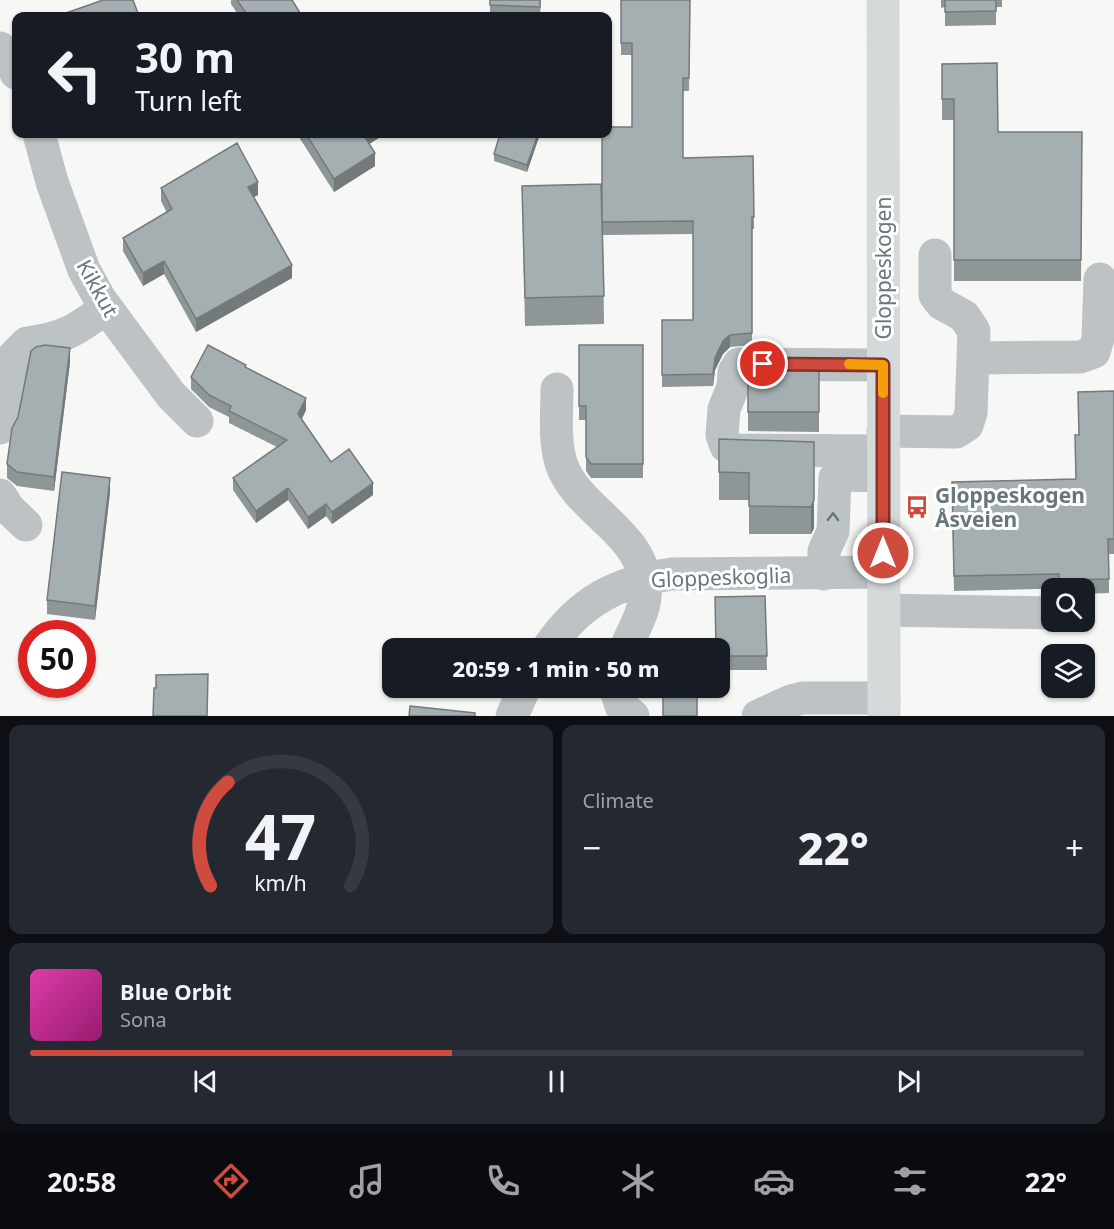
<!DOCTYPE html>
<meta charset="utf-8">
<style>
:root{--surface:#171b24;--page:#242831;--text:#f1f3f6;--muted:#9ea1a6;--line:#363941;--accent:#ce4b3e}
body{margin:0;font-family:"Noto Sans",sans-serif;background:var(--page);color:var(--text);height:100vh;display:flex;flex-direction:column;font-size:22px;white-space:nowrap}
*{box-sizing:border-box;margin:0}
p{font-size:20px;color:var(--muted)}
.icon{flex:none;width:33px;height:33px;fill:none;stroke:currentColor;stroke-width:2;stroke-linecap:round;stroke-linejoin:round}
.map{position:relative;height:716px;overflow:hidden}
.sheet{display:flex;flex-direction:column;gap:9px;padding:9px;background:#0d0f14;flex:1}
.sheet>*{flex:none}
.banner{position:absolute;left:12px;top:12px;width:600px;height:126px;border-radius:12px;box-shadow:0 2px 4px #0004;background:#171b24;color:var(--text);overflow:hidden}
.tools{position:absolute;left:1041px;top:578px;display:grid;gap:12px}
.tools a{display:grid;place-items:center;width:54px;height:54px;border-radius:12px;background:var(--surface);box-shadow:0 2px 4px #0004;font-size:30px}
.speed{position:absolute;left:18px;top:620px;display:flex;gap:12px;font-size:30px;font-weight:700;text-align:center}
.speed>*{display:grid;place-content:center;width:78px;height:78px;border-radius:50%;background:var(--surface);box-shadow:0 2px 4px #0004;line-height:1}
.speed .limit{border:9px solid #d22;background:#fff;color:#111}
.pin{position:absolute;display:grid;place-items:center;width:51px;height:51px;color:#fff;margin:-26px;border:3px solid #fff;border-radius:50%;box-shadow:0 2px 6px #0007}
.me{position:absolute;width:66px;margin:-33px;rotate:0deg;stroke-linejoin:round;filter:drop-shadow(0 0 4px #0008)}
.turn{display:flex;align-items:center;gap:21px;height:126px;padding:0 24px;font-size:27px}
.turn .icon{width:78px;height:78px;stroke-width:2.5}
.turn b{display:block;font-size:42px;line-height:51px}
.big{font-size:45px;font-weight:800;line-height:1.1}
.sheet .widget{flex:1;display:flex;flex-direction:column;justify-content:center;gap:9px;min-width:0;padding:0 21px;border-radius:12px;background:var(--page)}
.sheet .dial{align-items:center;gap:0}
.dial svg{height:156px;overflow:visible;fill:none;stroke:var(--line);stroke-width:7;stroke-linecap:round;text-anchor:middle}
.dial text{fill:var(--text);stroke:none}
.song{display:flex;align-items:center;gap:18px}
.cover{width:72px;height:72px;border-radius:9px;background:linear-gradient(135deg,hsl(320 70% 55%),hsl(320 70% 35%))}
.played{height:6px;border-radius:3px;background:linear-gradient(90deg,var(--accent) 40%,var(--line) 40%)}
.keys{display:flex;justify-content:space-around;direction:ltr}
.heat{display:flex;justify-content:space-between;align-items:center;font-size:33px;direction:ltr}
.sheet .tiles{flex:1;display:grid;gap:9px;grid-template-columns:1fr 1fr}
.widget:last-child{grid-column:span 2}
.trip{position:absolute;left:382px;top:638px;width:348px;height:60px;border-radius:12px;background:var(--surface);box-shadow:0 2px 4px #0004;font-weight:800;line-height:60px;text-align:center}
.tab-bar{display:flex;height:96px;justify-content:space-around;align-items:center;background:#090b0e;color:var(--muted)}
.tab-bar .icon{width:42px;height:42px}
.tab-bar .active{color:var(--accent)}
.tab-bar b{font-size:27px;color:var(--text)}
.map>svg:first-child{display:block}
</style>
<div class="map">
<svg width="1114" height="716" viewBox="0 0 1114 716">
<rect width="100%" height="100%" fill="#f7f7f5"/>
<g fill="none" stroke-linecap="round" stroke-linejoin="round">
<path stroke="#bdc2c4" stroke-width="33" d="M 0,48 L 12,64 L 16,73
M 39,134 L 52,182 L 84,270 L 100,299 L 171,395 L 197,421
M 973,358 L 1080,357 L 1094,352 L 1098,339 L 1100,279
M 883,365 L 739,364 L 734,372 L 733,387 L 724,409 L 722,435 L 726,446 L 737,450 L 883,451
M 557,389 C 557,412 554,440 561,463 C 578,514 651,534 645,596 C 644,614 632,632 626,648
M 0,428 L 6,389 L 14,356 L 27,343 C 65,338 76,330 106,308
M 883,431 L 956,432 L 967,425 L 971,413 L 974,331 L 964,316 L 942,304 L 935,295 L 935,255
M 0,495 L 9,509 L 26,525
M 824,574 L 824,551 L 833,531 L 835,478 L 841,475 L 883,476
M 884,610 L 1052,613
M 548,648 C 580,601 617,582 672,574 L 883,572
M 615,687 L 621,706 L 633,716
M 512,716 L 525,687
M 758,716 L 791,701 L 803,698 L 884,698"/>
<path stroke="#d4d9da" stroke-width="33" d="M 883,0 L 884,716"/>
</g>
<path fill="#8e9698" d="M 231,0 L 292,0 L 302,16 L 239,16 L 231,4 Z
M 490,0 L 541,0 L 540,16 L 490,16 Z
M 621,0 L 690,0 L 689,91 L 683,91 L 683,158 L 753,156 L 754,229 L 752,229 L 752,345 L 730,347 L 723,354 L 715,370 L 713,386 L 662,387 L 662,320 L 693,320 L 693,234 L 603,235 L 604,324 L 525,326 L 522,186 L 601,184 L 632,127 L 632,55 L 621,55 Z
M 941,0 L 1002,0 L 1002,7 L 996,7 L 996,25 L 945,26 L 945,7 L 941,8 Z
M 942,64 L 998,132 L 1082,132 L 1081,281 L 954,281 L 954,120 L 942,120 Z
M 297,134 L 385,134 L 369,144 L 375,166 L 334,192 Z
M 539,134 L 539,137 L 527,172 L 494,161 L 494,154 Z
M 161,188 L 258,195 L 254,197 L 292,278 L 196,332 L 164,274 L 143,286 L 123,251 L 123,238 L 167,213 L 161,201 Z
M 579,345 L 643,345 L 643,478 L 591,478 L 586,471 L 586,420 L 579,420 Z
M 70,362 L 54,491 L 17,486 L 7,478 L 7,464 Z
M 819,364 L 819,432 L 748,431 L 748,381 Z
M 246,368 L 306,410 L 302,419 L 331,462 L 373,495 L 332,524 L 326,516 L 308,529 L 288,500 L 256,523 L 233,490 L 233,478 L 277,447 L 229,423 L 229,417 L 209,407 L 191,389 L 191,377 Z
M 1114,391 L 1114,554 L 1109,554 L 1109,593 L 1084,594 L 1084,588 L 954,591 L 952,496 L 1076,479 L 1078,435 Z
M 719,439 L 814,442 L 814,528 L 811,534 L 749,534 L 749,500 L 719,500 Z
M 110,492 L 95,620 L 47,614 L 47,600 Z
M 765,596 L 767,670 L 720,670 L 720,648 Z"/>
<path fill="#747a7c" d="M 363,134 L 385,134 L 363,148 Z
M 538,134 L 539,134 L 539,137 L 527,172 L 527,165 Z
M 375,153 L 375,166 L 334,192 L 334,179 Z
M 258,182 L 258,195 L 248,200 L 248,187 Z
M 164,261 L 164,274 L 143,286 L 143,273 Z
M 292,265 L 292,278 L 196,332 L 196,319 Z
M 730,335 L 730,347 L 723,354 L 715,370 L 713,386 L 713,374 L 715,358 L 723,341 Z
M 70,348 L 70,362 L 54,491 L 54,477 Z
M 306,398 L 306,410 L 298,426 L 298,414 Z
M 110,478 L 110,492 L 95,620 L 95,606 Z
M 373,483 L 373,495 L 332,524 L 332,512 Z
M 288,488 L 288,500 L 256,523 L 256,511 Z
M 814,500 L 814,528 L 811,534 L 811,507 Z
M 326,504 L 326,516 L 308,529 L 308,517 Z"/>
<path fill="#a5aeb1" stroke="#747a7c" stroke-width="1.5" d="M 103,0 L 133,0 L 139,16 L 67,16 L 66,13 Z
M 237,0 L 292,0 L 302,16 L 248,16 Z
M 490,0 L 540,0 L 540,7 L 490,5 Z
M 621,0 L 690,0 L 689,78 L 683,78 L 683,158 L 753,156 L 754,217 L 752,217 L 752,333 L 730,335 L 723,341 L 715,358 L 713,374 L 662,375 L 662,320 L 693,320 L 693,221 L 602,222 L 602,134 L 608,134 L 608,127 L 632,127 L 632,43 L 621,43 Z
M 945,0 L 996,0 L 996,11 L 945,12 Z
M 997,63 L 998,132 L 1082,132 L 1081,260 L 954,260 L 954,99 L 942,99 L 942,64 Z
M 306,134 L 365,134 L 363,134 L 375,153 L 334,179 Z
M 500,134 L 538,134 L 527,165 L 494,154 Z
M 237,143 L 258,182 L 248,187 L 292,265 L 196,319 L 164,261 L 143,273 L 123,238 L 172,209 L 161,188 Z
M 601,184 L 604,296 L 525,298 L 522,186 Z
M 45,345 L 70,348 L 54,477 L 17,472 L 7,464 L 12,428 L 18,417 L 31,351 L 36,347 Z
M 208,345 L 246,365 L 245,367 L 306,398 L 298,414 L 331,462 L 349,449 L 373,483 L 332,512 L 326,504 L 308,517 L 288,488 L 256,511 L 233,478 L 287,440 L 229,411 L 231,406 L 209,395 L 191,377 Z
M 579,345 L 643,345 L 643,464 L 591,464 L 586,457 L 586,406 L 579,406 Z
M 752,364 L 819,364 L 819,412 L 748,412 L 748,381 Z
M 1114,391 L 1114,539 L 1108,539 L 1109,579 L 1059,580 L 1059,574 L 954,576 L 952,482 L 1076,479 L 1075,435 L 1079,435 L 1078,392 Z
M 719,439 L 814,442 L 814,500 L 811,507 L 749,506 L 749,473 L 719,472 Z
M 62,472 L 110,478 L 95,606 L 47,600 Z
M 765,596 L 767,656 L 720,656 L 720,648 L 716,648 L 715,597 Z
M 208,674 L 207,716 L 153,716 L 154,688 L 156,688 L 156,675 Z
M 663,687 L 697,687 L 697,716 L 663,716 Z
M 410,706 L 475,713 L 475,716 L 409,716 Z"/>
<defs><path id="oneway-chevron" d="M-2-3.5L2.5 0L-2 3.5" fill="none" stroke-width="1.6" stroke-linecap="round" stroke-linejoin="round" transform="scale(1.5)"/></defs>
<use stroke="#66767c" href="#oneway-chevron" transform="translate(833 517) rotate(-89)"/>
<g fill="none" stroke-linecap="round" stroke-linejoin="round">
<g stroke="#863128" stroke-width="15">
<path id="route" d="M 763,364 L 883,365 L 883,553"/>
</g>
<use href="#route" stroke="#ce4b3e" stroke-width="10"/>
<path stroke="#f59e0b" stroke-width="10" d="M 849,364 L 883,365 L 883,393"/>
</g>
<defs>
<g id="bus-bare" transform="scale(1.8)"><path d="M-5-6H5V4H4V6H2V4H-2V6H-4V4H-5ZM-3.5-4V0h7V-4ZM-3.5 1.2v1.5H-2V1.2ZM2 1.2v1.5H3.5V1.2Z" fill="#ce4b3e" stroke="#fff" stroke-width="2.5" paint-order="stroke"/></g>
</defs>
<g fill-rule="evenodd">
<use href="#bus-bare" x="917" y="507"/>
</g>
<g text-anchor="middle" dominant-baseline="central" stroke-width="6" stroke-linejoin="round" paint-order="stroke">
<g font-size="21" fill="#66767c" stroke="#fff">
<text transform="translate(883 268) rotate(-90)">Gloppeskogen</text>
<text transform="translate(98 288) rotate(61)">Kikkut</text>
<text transform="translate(721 577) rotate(-2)">Gloppeskoglia</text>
</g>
<g font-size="21" font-weight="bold" fill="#66767c" stroke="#fff" text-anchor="start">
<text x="935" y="495">Gloppeskogen<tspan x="935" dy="24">Åsveien</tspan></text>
</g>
</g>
</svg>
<div class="tools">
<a><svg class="icon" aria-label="search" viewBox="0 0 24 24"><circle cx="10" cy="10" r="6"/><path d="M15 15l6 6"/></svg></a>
<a><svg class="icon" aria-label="layers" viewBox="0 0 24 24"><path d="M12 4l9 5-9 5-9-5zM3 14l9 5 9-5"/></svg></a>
</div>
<div class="speed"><div class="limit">50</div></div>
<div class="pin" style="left:763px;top:364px;background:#d93025"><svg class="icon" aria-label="arrive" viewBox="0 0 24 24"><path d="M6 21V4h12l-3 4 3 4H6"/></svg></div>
<svg class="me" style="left:883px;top:553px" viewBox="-20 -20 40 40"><circle r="17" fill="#ce4b3e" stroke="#fff" stroke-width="3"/><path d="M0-11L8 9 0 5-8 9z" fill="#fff"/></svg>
<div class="trip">20:59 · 1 min · 50 m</div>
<div class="banner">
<div class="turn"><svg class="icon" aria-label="left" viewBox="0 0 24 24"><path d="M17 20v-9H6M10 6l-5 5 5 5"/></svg><div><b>30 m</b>Turn left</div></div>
</div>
</div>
<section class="sheet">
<div class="tiles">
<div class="widget dial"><svg viewBox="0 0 100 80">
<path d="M14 69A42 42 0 1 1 86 69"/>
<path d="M14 69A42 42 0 0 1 23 16" stroke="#ce4b3e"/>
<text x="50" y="56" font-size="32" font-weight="700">47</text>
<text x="50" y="72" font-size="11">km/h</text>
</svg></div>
<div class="widget"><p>Climate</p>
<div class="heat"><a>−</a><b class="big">22°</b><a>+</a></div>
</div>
<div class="widget">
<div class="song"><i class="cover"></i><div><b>Blue Orbit</b><p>Sona</p></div></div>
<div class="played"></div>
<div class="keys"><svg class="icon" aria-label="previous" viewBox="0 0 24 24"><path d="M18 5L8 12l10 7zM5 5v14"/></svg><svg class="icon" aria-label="pause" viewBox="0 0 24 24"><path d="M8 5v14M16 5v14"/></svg><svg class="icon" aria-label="next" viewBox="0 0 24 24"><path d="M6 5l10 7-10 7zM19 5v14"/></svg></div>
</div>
</div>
</section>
<nav class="tab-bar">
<b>20:58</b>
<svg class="icon active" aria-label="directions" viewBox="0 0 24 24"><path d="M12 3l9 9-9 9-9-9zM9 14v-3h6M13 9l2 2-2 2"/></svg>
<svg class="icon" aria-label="music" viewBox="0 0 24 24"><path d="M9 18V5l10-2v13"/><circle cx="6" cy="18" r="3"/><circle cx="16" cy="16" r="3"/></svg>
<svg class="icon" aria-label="phone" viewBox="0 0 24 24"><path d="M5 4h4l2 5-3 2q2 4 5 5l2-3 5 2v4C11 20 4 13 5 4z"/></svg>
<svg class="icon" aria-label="climate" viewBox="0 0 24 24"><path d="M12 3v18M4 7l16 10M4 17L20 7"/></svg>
<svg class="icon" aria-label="car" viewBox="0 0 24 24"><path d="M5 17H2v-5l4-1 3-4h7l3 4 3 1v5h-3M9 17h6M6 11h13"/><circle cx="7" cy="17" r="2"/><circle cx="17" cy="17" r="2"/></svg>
<svg class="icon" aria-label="filters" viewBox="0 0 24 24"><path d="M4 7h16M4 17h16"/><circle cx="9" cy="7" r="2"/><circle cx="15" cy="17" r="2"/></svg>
<b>22°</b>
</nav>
